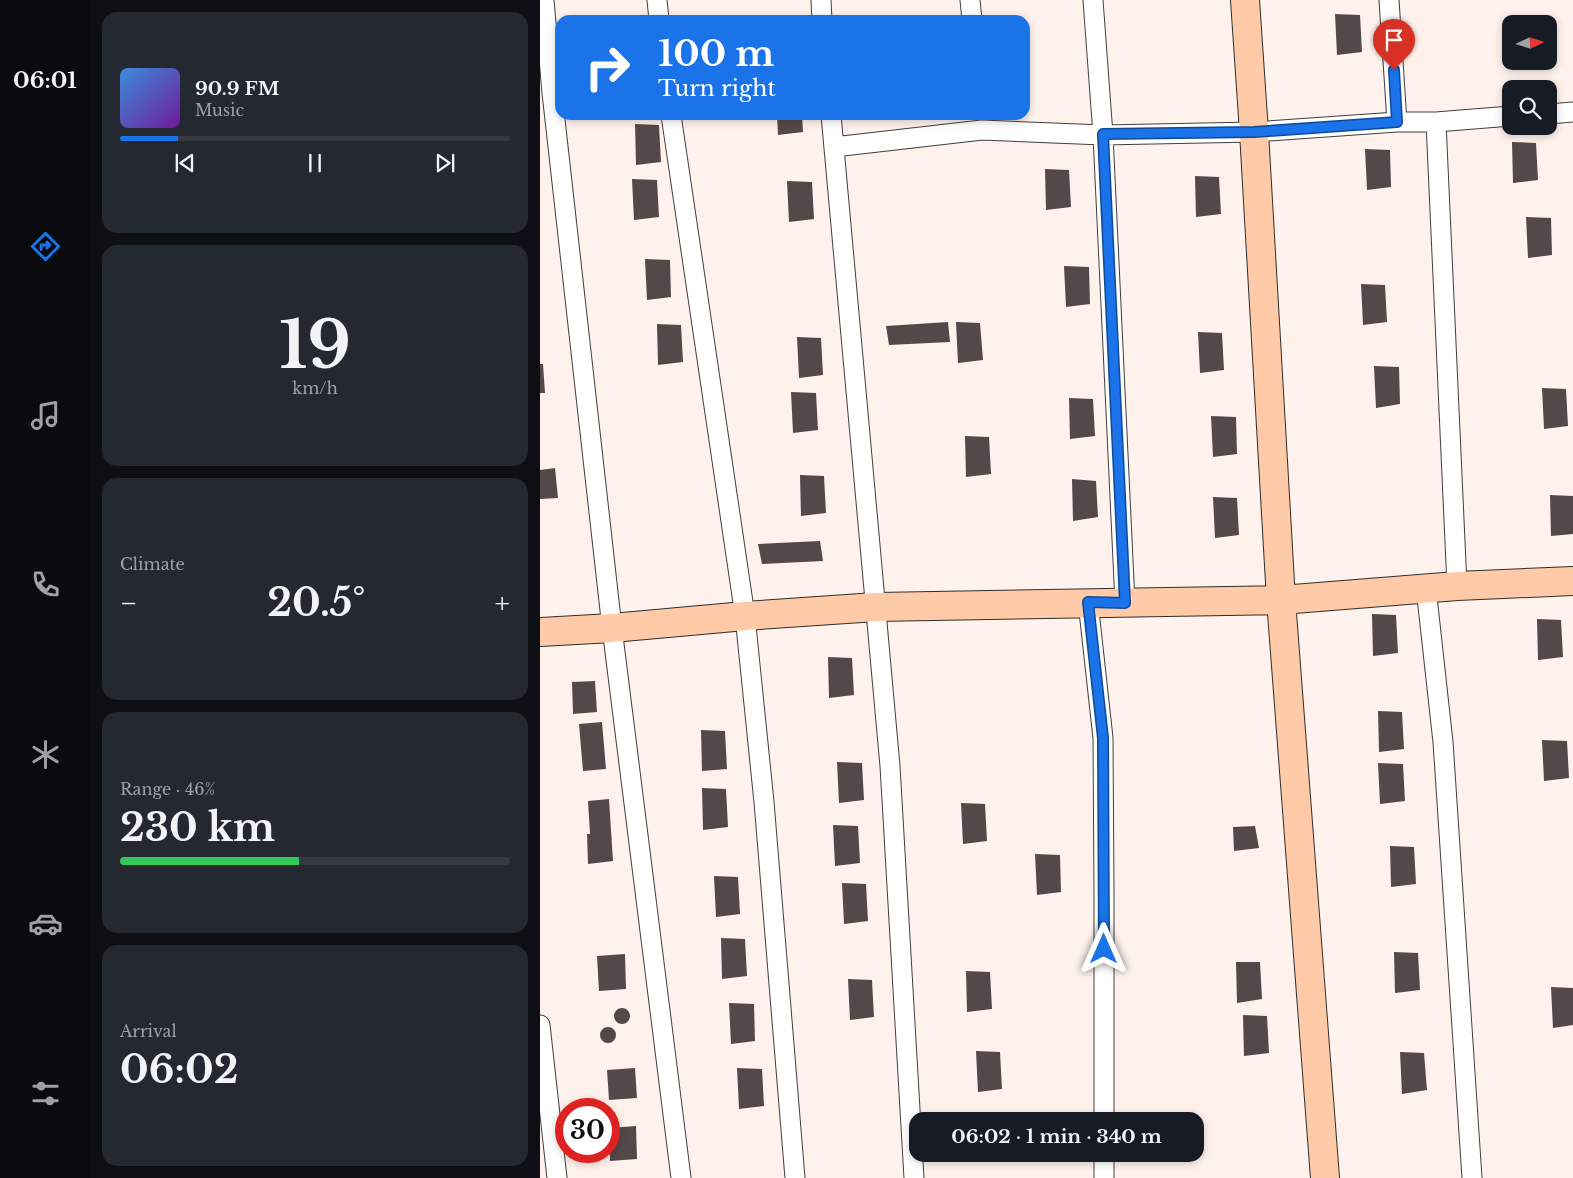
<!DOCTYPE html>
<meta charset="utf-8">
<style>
:root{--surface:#171b24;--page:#242831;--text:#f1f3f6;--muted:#9ea1a6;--line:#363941;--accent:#1a73e8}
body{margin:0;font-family:"Libre Baskerville",serif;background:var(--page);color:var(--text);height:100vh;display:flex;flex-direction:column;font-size:19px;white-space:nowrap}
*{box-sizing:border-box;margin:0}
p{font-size:16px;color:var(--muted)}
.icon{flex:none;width:28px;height:28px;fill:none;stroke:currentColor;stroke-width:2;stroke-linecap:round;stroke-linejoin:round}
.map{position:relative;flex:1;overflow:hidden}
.side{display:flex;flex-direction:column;gap:12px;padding:12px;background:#0d0f14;width:450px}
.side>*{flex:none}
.top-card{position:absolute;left:15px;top:15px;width:475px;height:105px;border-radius:15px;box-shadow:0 2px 8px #0003;background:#1a73e8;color:#fff;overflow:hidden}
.needle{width:32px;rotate:86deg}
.tools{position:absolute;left:962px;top:15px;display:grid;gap:10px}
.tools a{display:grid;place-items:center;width:55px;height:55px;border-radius:10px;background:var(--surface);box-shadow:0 2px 8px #0003;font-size:25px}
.speed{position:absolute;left:15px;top:1098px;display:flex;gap:10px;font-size:25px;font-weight:700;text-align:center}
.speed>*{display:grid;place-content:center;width:65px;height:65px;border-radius:50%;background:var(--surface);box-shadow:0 2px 8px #0003;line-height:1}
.speed .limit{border:8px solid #d22;background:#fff;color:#111}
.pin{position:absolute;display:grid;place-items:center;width:42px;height:42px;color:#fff;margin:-51px -21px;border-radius:50% 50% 50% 0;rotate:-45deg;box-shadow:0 0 5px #0007}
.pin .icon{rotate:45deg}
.me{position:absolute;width:55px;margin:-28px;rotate:0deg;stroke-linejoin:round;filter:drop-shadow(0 0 4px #0008)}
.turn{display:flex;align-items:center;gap:18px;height:105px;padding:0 20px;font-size:22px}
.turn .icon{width:65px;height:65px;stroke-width:2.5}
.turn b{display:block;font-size:35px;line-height:42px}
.big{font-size:38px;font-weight:700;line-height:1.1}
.side .tile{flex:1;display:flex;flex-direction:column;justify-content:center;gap:8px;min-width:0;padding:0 18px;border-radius:15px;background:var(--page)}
.side .dial{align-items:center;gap:0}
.dial b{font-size:65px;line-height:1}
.song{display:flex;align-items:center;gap:15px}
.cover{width:60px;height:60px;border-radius:8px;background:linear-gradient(135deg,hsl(210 70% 55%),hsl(280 70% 35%))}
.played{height:5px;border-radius:2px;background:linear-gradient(90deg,var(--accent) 15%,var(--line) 15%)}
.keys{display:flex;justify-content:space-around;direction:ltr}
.heat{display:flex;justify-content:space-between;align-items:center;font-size:28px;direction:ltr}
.charge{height:8px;border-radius:4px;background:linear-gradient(90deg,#34c759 46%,var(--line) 0)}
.trip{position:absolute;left:369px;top:1112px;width:295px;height:50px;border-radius:15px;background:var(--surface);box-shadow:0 2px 8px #0003;font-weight:700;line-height:50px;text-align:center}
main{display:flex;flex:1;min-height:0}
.tab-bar{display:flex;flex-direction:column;width:90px;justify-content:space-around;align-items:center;background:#090b0e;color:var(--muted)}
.tab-bar .icon{width:35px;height:35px}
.tab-bar .active{color:var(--accent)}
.tab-bar b{font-size:22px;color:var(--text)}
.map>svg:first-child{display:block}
</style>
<main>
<nav class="tab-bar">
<b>06:01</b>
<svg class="icon active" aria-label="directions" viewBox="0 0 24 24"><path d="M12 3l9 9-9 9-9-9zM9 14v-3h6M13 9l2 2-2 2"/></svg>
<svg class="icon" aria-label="music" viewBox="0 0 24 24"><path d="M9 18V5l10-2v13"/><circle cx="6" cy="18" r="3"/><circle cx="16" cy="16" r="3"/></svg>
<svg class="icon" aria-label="phone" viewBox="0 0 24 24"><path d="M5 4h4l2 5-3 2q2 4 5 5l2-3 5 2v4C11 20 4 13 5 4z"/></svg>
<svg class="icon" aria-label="climate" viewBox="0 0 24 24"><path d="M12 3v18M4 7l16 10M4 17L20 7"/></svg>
<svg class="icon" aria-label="car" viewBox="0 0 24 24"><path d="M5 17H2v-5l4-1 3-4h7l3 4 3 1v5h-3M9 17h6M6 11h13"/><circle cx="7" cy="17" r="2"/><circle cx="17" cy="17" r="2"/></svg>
<svg class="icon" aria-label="filters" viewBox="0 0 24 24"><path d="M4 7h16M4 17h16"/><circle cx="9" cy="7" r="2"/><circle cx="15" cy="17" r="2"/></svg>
</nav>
<section class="side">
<div class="tile">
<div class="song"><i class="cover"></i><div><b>90.9 FM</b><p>Music</p></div></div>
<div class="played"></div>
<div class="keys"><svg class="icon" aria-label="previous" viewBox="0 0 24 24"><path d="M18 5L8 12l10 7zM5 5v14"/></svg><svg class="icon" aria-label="pause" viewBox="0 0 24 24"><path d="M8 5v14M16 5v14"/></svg><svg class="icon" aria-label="next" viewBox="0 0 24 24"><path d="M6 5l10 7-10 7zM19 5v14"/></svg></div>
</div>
<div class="tile dial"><b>19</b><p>km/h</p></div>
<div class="tile"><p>Climate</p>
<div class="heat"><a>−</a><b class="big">20.5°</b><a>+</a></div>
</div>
<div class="tile"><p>Range · 46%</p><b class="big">230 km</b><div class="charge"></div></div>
<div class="tile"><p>Arrival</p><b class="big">06:02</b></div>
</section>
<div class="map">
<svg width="1033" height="1178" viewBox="0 0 1033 1178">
<rect width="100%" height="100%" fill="#fff2ec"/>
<path fill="#55484a" d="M 795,14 L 820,15 L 822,52 L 797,55 Z
M 237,115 L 262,115 L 263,132 L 238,135 Z
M 95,124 L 119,125 L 121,162 L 96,165 Z
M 972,142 L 996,143 L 998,180 L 973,183 Z
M 825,149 L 850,150 L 851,187 L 827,190 Z
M 505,169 L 529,170 L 531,207 L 506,210 Z
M 655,176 L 679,177 L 681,214 L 656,217 Z
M 92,179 L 117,180 L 119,217 L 94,220 Z
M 247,181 L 272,182 L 274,219 L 249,222 Z
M 986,217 L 1011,218 L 1012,255 L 988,258 Z
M 105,259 L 130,260 L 131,297 L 107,300 Z
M 524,266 L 549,267 L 550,304 L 526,307 Z
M 821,284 L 845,285 L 847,322 L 823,325 Z
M 408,322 L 410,342 L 349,345 L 346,326 Z
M 416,322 L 440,323 L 443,360 L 418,363 Z
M 117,324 L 141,325 L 143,362 L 118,365 Z
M 658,332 L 682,333 L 684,370 L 660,373 Z
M 257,337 L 281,338 L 283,375 L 259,378 Z
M 0,364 L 3,364 L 5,393 L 0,393 Z
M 834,366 L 859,367 L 860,404 L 836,408 Z
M 1002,388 L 1026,389 L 1028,426 L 1004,429 Z
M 251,392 L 276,393 L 278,430 L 253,433 Z
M 529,398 L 553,399 L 555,436 L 530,439 Z
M 671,416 L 696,417 L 697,454 L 673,457 Z
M 425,436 L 449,437 L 451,474 L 426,477 Z
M 15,468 L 18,498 L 0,499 L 0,470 Z
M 260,475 L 284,476 L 286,513 L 261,516 Z
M 532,479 L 556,481 L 558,517 L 533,521 Z
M 1010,495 L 1033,496 L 1033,534 L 1011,536 Z
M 673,497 L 697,498 L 699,535 L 675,538 Z
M 280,541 L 283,561 L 222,564 L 218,544 Z
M 832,614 L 856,615 L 858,653 L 833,656 Z
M 997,619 L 1021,620 L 1023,657 L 998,660 Z
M 288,657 L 312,658 L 314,695 L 289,698 Z
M 55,681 L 57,712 L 33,714 L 32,682 Z
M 838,711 L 862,712 L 864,749 L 839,752 Z
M 62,722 L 66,769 L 43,771 L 39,724 Z
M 161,730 L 185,731 L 187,769 L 162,771 Z
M 1002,740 L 1027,741 L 1029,778 L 1004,781 Z
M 297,762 L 322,763 L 324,800 L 299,803 Z
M 838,763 L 863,764 L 865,801 L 840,804 Z
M 162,788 L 186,789 L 188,827 L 163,830 Z
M 69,799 L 73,861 L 48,864 L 47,834 L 50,834 L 48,801 Z
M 421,803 L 445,804 L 447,841 L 423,844 Z
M 293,825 L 318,826 L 320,863 L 295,866 Z
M 715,826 L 719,848 L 694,851 L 693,827 Z
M 850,846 L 874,847 L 876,884 L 851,887 Z
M 495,854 L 520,855 L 521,892 L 497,895 Z
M 174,876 L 198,877 L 200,914 L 176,917 Z
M 302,883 L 326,884 L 328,921 L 304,924 Z
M 181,938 L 205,939 L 207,976 L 182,979 Z
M 854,952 L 878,953 L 880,990 L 855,993 Z
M 85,954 L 86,989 L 59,991 L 57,956 Z
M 696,962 L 720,962 L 722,999 L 697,1003 Z
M 426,971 L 450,972 L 452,1009 L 427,1012 Z
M 308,979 L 332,980 L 334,1017 L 310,1020 Z
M 1011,987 L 1033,988 L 1033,1025 L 1013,1028 Z
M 189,1003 L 214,1004 L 215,1041 L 191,1044 Z
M74 1016a8 8 0 1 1 16 0a8 8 0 1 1-16 0Z
M 703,1015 L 727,1016 L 729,1053 L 704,1056 Z
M60 1035a8 8 0 1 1 16 0a8 8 0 1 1-16 0Z
M 436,1051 L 460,1052 L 462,1089 L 438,1092 Z
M 860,1052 L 884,1053 L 887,1090 L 862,1094 Z
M 95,1068 L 97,1098 L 69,1100 L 67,1070 Z
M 197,1068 L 222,1069 L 224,1106 L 199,1109 Z
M 96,1126 L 97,1159 L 70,1161 L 69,1128 Z"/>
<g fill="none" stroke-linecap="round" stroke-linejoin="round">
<g stroke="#3f3f3f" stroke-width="21">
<path id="street" d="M 4,0 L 12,93 L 72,628 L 141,1178
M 117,0 L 119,20
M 281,0 L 282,20
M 430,0 L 432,20
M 553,0 L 563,135 L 585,603
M 849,0 L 857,122
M 1009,114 L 1033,112
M 131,115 L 205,616 L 224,802 L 255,1178
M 291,115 L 350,766 L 374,1178
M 896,122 L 917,586
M 294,147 L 442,130 L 563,135 L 714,132 L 857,122 L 896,122 L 971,116
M 886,588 L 903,742 L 932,1178
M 548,602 L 563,738 L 564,892 L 564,1121
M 0,1025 L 17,1178
M 564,1178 L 564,1154"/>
</g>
<g stroke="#2e2e2e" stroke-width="30">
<path id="secondary" d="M 705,0 L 714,132 L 741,600 L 785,1178
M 0,632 L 72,628 L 205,616 L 336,607 L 741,600 L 917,586 L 1033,581"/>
</g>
<use href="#street" stroke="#fff" stroke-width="19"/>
<use href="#secondary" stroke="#ffcaa7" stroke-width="28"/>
</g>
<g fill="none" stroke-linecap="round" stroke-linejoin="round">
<g stroke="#114b97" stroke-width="12">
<path id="route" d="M 564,949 L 563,738 L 548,602 L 585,603 L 563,134 L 714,132 L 857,122 L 854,70"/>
</g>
<use href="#route" stroke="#1a73e8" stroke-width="9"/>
</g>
</svg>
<div class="tools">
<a><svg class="needle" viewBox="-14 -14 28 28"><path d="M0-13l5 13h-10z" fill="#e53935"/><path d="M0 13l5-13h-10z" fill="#9ea1a6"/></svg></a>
<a><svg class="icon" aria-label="search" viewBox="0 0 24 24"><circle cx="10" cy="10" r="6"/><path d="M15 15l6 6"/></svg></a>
</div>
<div class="speed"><div class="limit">30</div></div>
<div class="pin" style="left:854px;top:70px;background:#d93025"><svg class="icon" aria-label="arrive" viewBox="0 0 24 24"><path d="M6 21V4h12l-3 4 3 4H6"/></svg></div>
<svg class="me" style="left:564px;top:949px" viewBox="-20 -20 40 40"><path d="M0-17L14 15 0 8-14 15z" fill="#1a73e8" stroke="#fff" stroke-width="4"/></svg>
<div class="trip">06:02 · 1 min · 340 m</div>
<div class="top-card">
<div class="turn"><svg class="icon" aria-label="right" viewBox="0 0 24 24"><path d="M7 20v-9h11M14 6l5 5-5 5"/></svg><div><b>100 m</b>Turn right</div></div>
</div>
</div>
</main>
